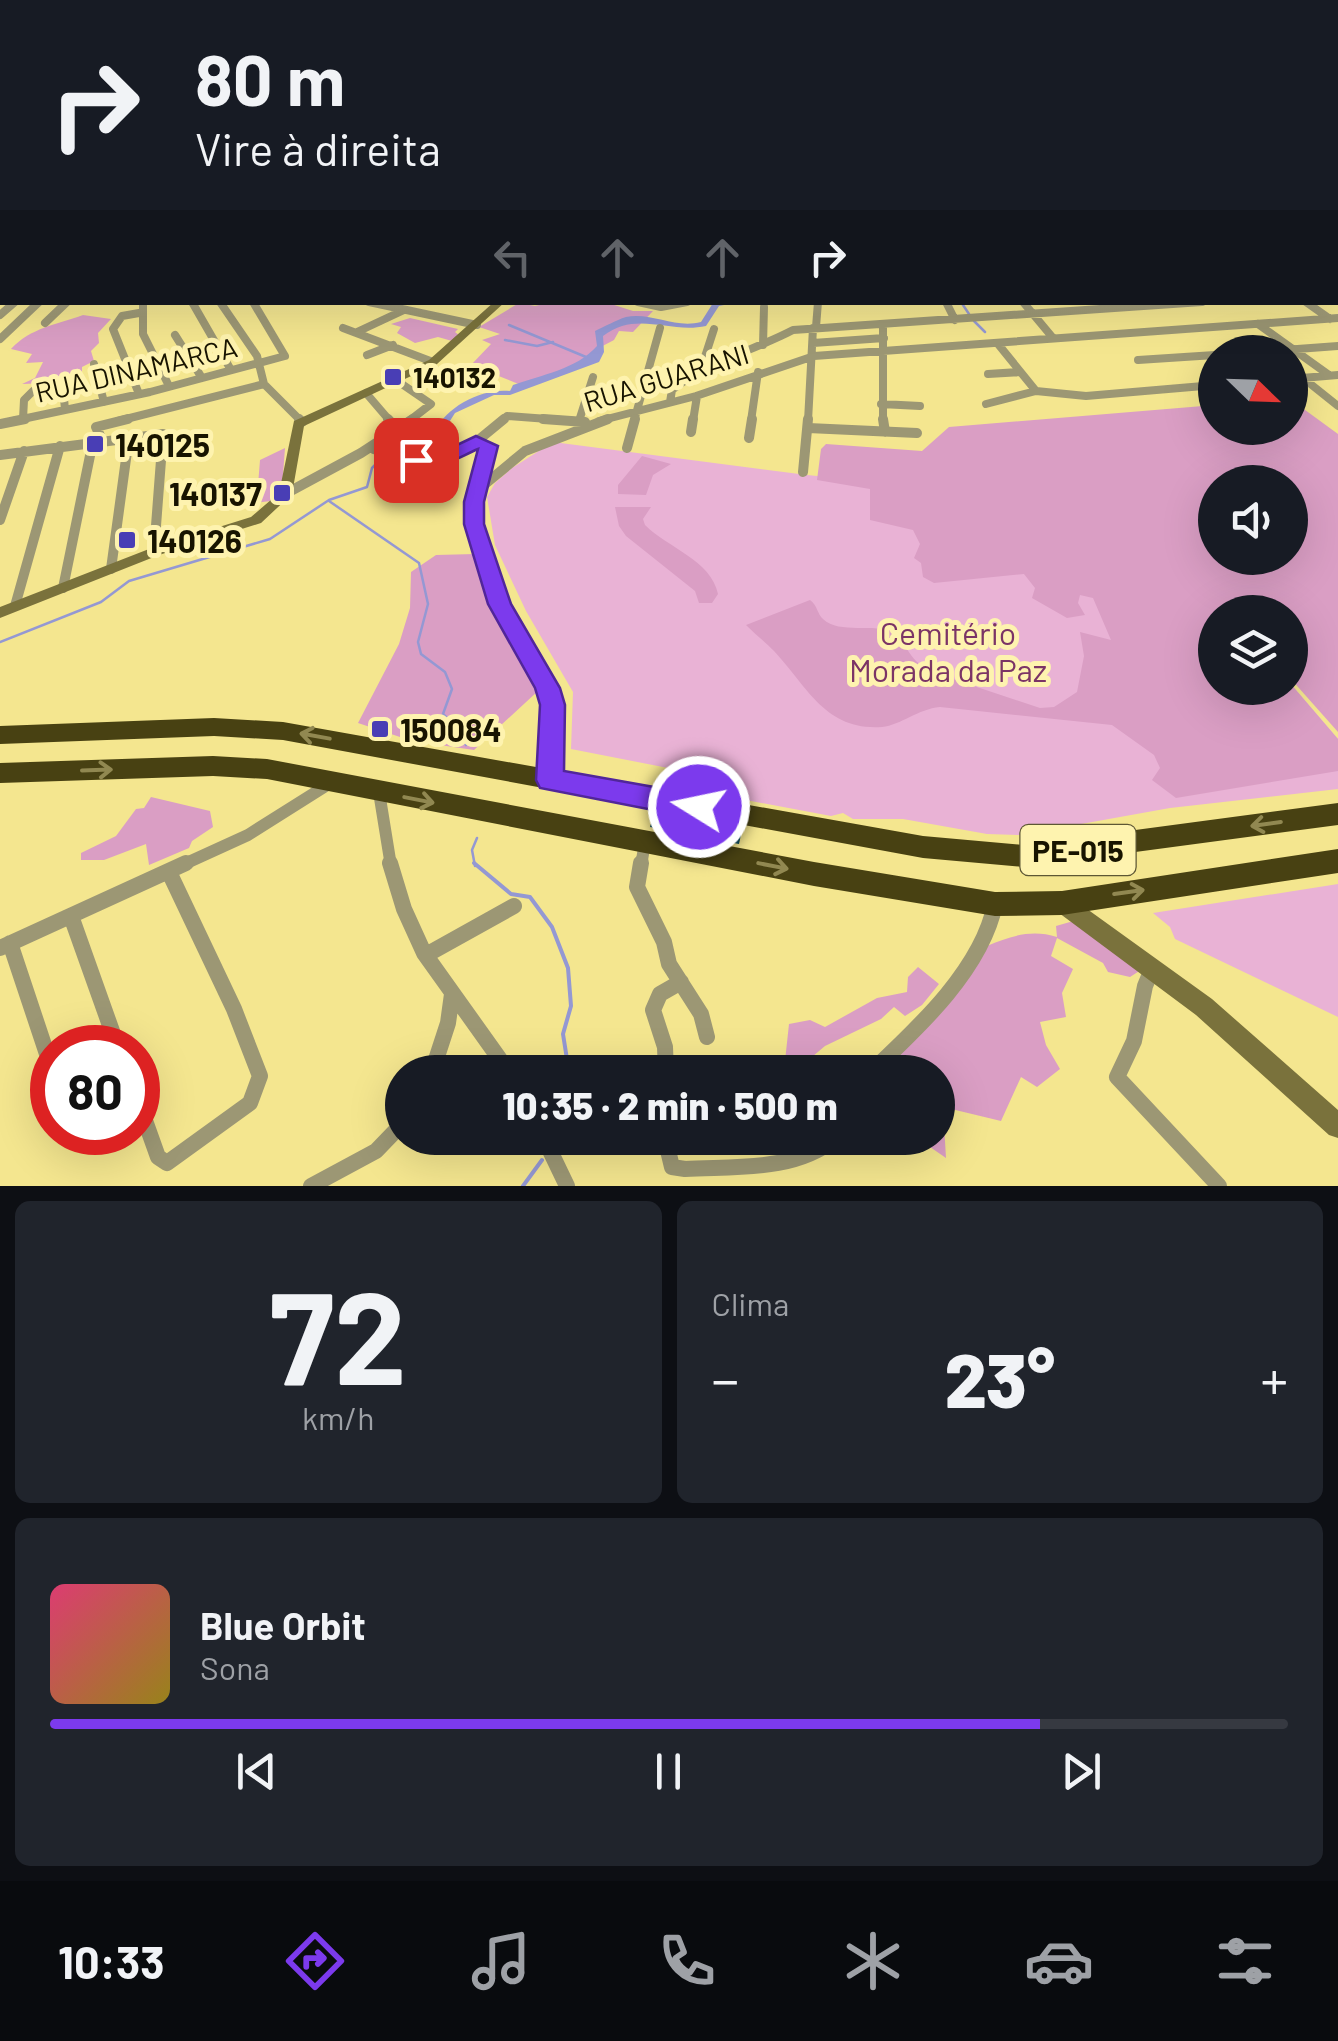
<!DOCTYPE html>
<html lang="pt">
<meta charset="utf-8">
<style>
:root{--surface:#171b24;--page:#20242c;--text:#f1f3f6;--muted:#9ea1a6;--line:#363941;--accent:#7c3aed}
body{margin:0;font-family:Barlow,sans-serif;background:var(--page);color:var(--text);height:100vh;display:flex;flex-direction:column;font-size:38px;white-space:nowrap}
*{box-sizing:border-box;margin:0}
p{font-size:32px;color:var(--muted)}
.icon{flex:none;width:55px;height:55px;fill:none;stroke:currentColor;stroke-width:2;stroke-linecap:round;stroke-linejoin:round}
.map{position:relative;height:1186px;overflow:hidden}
.drawer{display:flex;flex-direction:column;gap:15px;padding:15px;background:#0d0f14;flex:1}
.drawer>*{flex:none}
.top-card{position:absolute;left:0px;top:0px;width:1340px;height:305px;box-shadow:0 10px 40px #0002;background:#171b24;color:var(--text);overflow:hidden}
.needle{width:65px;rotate:113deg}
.buttons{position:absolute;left:1198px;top:335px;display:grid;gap:20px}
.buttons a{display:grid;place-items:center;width:110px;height:110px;border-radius:50%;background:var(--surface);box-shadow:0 10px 40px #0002;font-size:50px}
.speed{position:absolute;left:30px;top:1025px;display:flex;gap:20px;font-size:50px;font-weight:700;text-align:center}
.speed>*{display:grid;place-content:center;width:130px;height:130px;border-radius:50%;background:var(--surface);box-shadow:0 10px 40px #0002;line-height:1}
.speed .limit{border:15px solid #d22;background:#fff;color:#111}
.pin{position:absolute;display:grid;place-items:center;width:85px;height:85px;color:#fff;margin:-42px;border-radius:20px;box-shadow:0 5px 15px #0006}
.me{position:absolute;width:110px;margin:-55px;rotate:280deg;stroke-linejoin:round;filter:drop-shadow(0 0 8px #0008)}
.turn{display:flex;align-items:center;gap:35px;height:210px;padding:0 30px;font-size:45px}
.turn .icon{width:130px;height:130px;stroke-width:2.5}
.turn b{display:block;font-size:70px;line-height:85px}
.lanes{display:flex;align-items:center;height:95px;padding:0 30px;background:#0003;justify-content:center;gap:50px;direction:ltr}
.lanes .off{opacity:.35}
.big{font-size:75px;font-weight:800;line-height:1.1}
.drawer .card{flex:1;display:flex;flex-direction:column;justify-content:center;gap:15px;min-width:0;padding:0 35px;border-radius:15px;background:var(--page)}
.drawer .dial{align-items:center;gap:0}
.dial b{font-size:130px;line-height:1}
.song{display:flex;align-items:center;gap:30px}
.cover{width:120px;height:120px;border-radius:15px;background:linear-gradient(135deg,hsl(340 70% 55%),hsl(50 70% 35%))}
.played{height:10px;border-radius:5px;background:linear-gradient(90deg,var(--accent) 80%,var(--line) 80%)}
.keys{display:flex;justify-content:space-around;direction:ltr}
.heat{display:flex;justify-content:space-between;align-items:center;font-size:55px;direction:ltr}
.drawer .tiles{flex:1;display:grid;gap:15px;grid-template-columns:1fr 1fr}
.card:last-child{grid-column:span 2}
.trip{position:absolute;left:385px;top:1055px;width:570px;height:100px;border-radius:50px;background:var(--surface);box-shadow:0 10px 40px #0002;font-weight:800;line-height:100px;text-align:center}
.tabs{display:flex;height:160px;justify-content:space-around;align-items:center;background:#090b0e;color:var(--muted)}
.tabs .icon{width:70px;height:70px}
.tabs .selected{color:var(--accent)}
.tabs b{font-size:45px;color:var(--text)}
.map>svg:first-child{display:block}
</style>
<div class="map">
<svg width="1338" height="1186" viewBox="0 0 1338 1186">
<rect width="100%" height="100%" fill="#f4e68f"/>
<path fill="#e9b2d5" d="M 553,442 L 807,475 L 982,492 L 1215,612 L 1215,688 L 1290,688 L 1290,683 L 1338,739 L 1338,789 L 1170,808 L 1020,835 L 987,834 L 903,819 L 853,819 L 843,813 L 831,816 L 730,797 L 707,785 L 709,776 L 571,749 L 573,692 L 526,611 L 495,545 L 487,497 L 495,483 L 512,468 Z
M 1338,884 L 1338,1017 L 1175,939 L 1170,927 L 1153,913 Z"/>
<path fill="#da9ec4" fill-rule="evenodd" d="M 519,303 L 535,306 L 548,303 L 608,303 L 633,311 L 653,311 L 633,332 L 619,331 L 614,340 L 595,350 L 594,355 L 526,387 L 471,365 L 491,344 L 482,340 L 500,334 L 479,327 Z
M 83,315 L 111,319 L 98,333 L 99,343 L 91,351 L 94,361 L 82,367 L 82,374 L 48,383 L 22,384 L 35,378 L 43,362 L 26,363 L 32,354 L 11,349 C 30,328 58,324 83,315 Z
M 410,318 L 458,329 L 455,332 L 460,336 L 452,341 L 438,337 L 415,343 L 397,333 L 401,327 L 391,324 Z
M 1290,399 L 1338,434 L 1338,732 L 1290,678 L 1290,612 L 1215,612 L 1215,688 L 1290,688 L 1290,683 L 1338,739 L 1338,771 L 1176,798 L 1152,780 L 1160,768 L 1154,755 L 1112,725 L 940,707 C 918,709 901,725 882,727 C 825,731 807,686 774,651 C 765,642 755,634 746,625 L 810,600 C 818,606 817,614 823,619 C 840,635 874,622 894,633 C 908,641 905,659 932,672 L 1040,708 L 1054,707 L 1077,692 L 1084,656 L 1080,632 L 1111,640 L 1093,598 L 1080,595 L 1078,603 L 1085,615 L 1067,618 L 1032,598 L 1035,588 L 1024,574 L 934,583 L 923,577 L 921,563 L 914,558 L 920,544 L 913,530 L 870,520 L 870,489 L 817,480 L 821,449 L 826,444 L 922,451 L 949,427 L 1215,405 L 1215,428 L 1290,428 ZM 1215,482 L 1290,482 L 1290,558 L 1215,558 Z
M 285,448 L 282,488 L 271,501 L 253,503 L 257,498 L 260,460 Z
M 642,456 L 671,464 L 653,475 L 646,495 L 618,494 L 618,485 Z
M 615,507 L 651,507 L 643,519 L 645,525 C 668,548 711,560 718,594 L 712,603 L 699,603 L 695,591 L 626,536 L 619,526 Z
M 475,554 L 491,602 L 538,691 L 474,750 L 412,741 L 358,723 L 399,644 L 410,608 L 411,572 L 436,555 Z
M 151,797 L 210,811 L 213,827 L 192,841 L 189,848 L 149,865 L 146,844 L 104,860 L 81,860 L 81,853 L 116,836 L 136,809 L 144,808 Z
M 1077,920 L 1144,968 L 1130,977 L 1108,972 L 1103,963 L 1057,938 L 1051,956 L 1073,969 L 1062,993 L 1066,1017 L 1040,1022 L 1046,1045 L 1060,1069 L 1037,1087 L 1021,1077 L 1001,1121 L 943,1107 L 946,1158 L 930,1147 L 898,1138 L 898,1155 L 879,1151 L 873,1146 L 875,1138 L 938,1138 L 938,1072 L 879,1072 L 987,946 C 1010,936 1032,929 1057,937 L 1056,926 Z
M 918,967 L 939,984 L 922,1005 L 905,1016 L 894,1007 L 881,1019 L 825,1046 L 794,1072 L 714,1072 L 718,1056 C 740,1062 762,1057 785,1061 L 789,1024 L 810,1020 L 825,1027 L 877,998 L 907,992 L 908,977 Z"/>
<path fill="#9498d3" d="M 713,303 L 734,303 L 719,306 L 706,326 C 669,334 637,310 603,336 L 604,352 L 599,362 L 510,395 L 494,395 L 455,413 L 448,424 C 447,436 454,442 445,454 L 435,448 L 441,435 L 435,431 C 447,406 482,388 510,391 L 513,385 C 541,375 577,369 597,346 L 595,331 C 604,327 616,320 626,317 C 652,312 675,329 701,322 Z"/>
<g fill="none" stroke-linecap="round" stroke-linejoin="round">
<path stroke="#9498d3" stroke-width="2.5" d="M 961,302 L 969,314
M 974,321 L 985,332
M 509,325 L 586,357
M 505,340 L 537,346 L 553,342
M 392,448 L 441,450
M 329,501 L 419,563 L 428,604 L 418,642 L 421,654 L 445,672 L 452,689 L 443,714 L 462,733 L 466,745
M 0,642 L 101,602 L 129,581 L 270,539 L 329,500 L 367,487 L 372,468 L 385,455
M 475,866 L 472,850 L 477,838"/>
<path stroke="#9498d3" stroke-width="4" d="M 474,863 L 511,894 L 530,897 L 552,927 L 568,968 L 571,1006 L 563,1034 L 569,1072
M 523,1186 L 542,1160"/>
<path fill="#9498d3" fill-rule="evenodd" d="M 0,186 L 2,186 L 2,192 L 0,192 Z"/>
</g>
<path fill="#0f4d5e" d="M 654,813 L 742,830 L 739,844 L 650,827 Z"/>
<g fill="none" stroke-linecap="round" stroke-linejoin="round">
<path stroke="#9c9774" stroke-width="6" d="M 0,220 L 0,226"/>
<path stroke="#9c9774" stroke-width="8" d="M 143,302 L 143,334 L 169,386
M 192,302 L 231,370
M 220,302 L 257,356 L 264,384 L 301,421
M 369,302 L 477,325
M 638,302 L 661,307 L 687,302
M 946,302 L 955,320
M 1023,302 L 1053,338
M 1306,302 L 1330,319
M 139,313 L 122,316 L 113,329 L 139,394
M 0,315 L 15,302
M 45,323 L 67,302
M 1258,324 L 1329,375
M 883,325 L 883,421
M 816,327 L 818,302
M 343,328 L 433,362
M 357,332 L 404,310
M 175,335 L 202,378
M 0,339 L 39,302
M 813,343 L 884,338
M 998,344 L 1036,391
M 763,345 L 764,307
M 1256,352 L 1338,346
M 367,355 L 393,345
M 1138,360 L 1215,355
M 94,364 L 104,402
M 701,369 L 714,329
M 988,374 L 1020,372
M 1303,378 L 1338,406
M 1290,379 L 1338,375
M 396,380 L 431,404 L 409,421
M 63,386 L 65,410
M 366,393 L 390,421
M 670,402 L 672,390 C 707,362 753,351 793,330 L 1202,302
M 881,404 L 920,406
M 986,404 L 1036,391 L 1086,396 L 1215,385
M 23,419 L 24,400 L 33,391
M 13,421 L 150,392 L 285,356 L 253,302
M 118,421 L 264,384
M 501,421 L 507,416 L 575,421
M 579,421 L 593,377
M 599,421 L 696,396 L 814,356 L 1338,318
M 634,421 L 660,328
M 693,421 L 697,396
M 751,421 L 758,372
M 808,421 L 813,328"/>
<path stroke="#9c9774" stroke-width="10" d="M 299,419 L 302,422
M 388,419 L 396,428
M 504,419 L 476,442 L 490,452 L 474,502 L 474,524 L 506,616
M 543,419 L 585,422
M 883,419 L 885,432
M 0,424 L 25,419
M 808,428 L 917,433
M 691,432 L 693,419
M 749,438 L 752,419
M 102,440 L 96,427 L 128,419
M 627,448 L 635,419
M 374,449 L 432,462 L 476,442
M 0,455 L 163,434 L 154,552
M 803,472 L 808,419
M 479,489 L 525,451 L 608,419
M 285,494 L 361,453 L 413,419
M 0,520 L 24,451
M 111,569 L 129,437
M 63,588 L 93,441
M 15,606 L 60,446"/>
<path stroke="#9c9774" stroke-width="12" d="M 504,613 L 548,688 L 552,705 L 550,780
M 379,792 L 391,866
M 180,866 L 248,835 L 332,782
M 641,866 L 645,842"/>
<path stroke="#9c9774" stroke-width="16" d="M 390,863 L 404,909 L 424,953 L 509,1072
M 641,863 L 637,887 L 664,942 L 669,964 L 701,1014 L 707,1037
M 71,916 L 118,1048
M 10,943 L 52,1069
M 0,948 L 186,863
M 426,955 L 514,906
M 1152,969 L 1145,986 L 1134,1041 L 1117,1077 L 1219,1186
M 432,1072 L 448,1023 L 452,994
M 666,1072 L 665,1047 L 653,1010 L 660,994 L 681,982
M 871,1072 C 918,1028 982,969 995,904
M 138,1101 L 158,1157 L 167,1163 L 250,1103 L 260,1076 L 234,1009 L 169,872
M 544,1138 L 567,1186
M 665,1138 L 672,1167 L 685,1169 C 736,1166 794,1172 836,1138
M 311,1186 L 376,1151 L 402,1124"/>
<path fill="#7a723c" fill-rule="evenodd" d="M 494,302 L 505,302 L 437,364 L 304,426 L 292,494 L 261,523 L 159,555 L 0,618 L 0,607 L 149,549 L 251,517 L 279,493 L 294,421 L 429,360 Z
M 1062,894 L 1069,896 L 1212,999 L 1338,1110 L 1338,1138 L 1329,1135 L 1196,1015 L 1055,910 L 1052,903 L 1055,896 Z"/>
<path fill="#484112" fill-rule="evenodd" d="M 214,718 L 283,722 L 923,836 L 1023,845 L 1338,803 L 1338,825 L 1023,867 L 923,858 L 283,740 L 214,736 L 0,744 L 0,726 Z
M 213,756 L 267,759 L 814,862 L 995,892 L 1062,891 L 1338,849 L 1338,873 L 1062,915 L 995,916 L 814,886 L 267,779 L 213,776 L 0,783 L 0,763 Z"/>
</g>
<defs><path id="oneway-shaft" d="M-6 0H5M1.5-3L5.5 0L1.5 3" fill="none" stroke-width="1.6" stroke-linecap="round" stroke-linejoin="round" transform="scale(2.5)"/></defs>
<g stroke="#918851">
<use href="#oneway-shaft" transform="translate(315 736) rotate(-170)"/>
<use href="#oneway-shaft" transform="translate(97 770) rotate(-2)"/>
<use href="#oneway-shaft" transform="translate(419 800) rotate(11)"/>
<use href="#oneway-shaft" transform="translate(1266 824) rotate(172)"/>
<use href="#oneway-shaft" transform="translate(773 866) rotate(11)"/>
<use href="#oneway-shaft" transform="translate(1129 892) rotate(-8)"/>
</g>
<linearGradient id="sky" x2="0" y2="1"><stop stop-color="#86a9e0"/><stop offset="0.48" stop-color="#faf4cd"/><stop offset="1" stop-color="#faf4cd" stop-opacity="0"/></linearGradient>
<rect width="1338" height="317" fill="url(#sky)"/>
<path fill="#7c3aed" stroke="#51269a" stroke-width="2.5" d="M 476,436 L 498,446 L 484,502 L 484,524 L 511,604 L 560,688 L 565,705 L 564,771 L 699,795 L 709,799 L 713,807 L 709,815 L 699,819 L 540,788 L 536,780 L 540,705 L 535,688 L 488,604 L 464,524 L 464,502 L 478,449 C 456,458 430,478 407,460 L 416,454 L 436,455 Z"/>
<g fill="#493eb5" stroke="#fef3af" stroke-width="4">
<rect x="383" y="367" width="20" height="20" rx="5"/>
<rect x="85" y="434" width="20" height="20" rx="5"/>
<rect x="272" y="483" width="20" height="20" rx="5"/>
<rect x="117" y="530" width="20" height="20" rx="5"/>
<rect x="370" y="719" width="20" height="20" rx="5"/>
</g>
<g text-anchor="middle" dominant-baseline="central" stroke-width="10" stroke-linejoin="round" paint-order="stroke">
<g font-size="28" fill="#181400" stroke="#fef3af">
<text transform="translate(136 369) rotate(-13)">RUA DINAMARCA</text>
<text transform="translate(666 377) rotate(-17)">RUA GUARANI</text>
</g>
<g font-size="28" font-weight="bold" fill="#181400" stroke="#fef3af" text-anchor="start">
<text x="413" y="377">140132</text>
</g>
<rect fill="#fef3af" stroke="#5d5734" stroke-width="2.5" x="1020.5" y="825" width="115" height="50" rx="8"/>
<g font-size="30" font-weight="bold" fill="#181400">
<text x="1078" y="850">PE-015</text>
</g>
<g font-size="32" font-weight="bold" fill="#181400" stroke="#fef3af" text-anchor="start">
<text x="115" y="444">140125</text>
<text x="262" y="493" text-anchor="end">140137</text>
<text x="147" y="540">140126</text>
<text x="400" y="729">150084</text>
</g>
<g font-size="32" fill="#7b3466" stroke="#fef3af">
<text x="948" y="632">Cemitério<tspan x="948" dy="37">Morada da Paz</tspan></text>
</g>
</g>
</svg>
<div class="buttons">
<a><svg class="needle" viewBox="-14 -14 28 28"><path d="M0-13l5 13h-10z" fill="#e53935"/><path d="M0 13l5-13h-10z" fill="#9ea1a6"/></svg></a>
<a><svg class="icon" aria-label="sound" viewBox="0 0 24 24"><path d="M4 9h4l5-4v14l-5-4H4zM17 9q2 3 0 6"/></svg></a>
<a><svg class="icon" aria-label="layers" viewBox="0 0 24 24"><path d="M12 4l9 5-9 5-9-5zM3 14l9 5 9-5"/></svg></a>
</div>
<div class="speed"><div class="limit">80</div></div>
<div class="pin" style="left:416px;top:460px;background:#d93025"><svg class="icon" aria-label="arrive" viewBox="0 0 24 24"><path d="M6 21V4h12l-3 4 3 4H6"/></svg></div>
<svg class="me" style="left:699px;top:807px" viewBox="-20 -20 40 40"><circle r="17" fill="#7c3aed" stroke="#fff" stroke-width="3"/><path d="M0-11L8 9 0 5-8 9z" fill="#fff"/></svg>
<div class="trip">10:35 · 2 min · 500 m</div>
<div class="top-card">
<div class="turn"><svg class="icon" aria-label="right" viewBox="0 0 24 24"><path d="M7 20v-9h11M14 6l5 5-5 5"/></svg><div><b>80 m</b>Vire à direita</div></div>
<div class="lanes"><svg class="icon off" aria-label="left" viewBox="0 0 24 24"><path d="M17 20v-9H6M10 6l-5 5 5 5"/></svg><svg class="icon off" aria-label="ahead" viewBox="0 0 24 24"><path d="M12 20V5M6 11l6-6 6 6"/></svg><svg class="icon off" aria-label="ahead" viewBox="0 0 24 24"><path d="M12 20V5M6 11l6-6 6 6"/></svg><svg class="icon" aria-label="right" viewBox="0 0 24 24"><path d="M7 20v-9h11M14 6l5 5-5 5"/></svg></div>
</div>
</div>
<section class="drawer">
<div class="tiles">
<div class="card dial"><b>72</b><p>km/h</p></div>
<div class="card"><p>Clima</p>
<div class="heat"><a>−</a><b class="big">23°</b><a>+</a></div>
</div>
<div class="card">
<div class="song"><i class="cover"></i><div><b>Blue Orbit</b><p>Sona</p></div></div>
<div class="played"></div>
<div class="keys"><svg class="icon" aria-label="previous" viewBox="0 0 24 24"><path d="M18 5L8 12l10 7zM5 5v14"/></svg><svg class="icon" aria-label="pause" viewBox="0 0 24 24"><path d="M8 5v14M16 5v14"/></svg><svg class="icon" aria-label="next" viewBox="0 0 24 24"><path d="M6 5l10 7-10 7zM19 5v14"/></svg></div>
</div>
</div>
</section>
<nav class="tabs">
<b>10:33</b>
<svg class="icon selected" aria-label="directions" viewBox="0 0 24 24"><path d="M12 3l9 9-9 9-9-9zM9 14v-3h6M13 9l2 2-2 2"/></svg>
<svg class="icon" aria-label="music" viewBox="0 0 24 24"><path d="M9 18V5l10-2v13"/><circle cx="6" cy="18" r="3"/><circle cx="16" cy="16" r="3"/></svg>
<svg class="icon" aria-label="phone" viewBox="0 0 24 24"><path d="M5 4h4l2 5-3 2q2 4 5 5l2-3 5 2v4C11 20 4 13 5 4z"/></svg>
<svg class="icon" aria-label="climate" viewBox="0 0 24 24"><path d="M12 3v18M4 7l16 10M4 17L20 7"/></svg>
<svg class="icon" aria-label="car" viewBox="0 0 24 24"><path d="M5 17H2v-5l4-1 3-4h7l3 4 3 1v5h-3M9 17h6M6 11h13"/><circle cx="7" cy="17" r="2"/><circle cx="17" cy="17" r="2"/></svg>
<svg class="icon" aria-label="filters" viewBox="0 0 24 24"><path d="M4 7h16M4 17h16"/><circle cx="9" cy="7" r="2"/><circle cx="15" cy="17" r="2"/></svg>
</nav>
